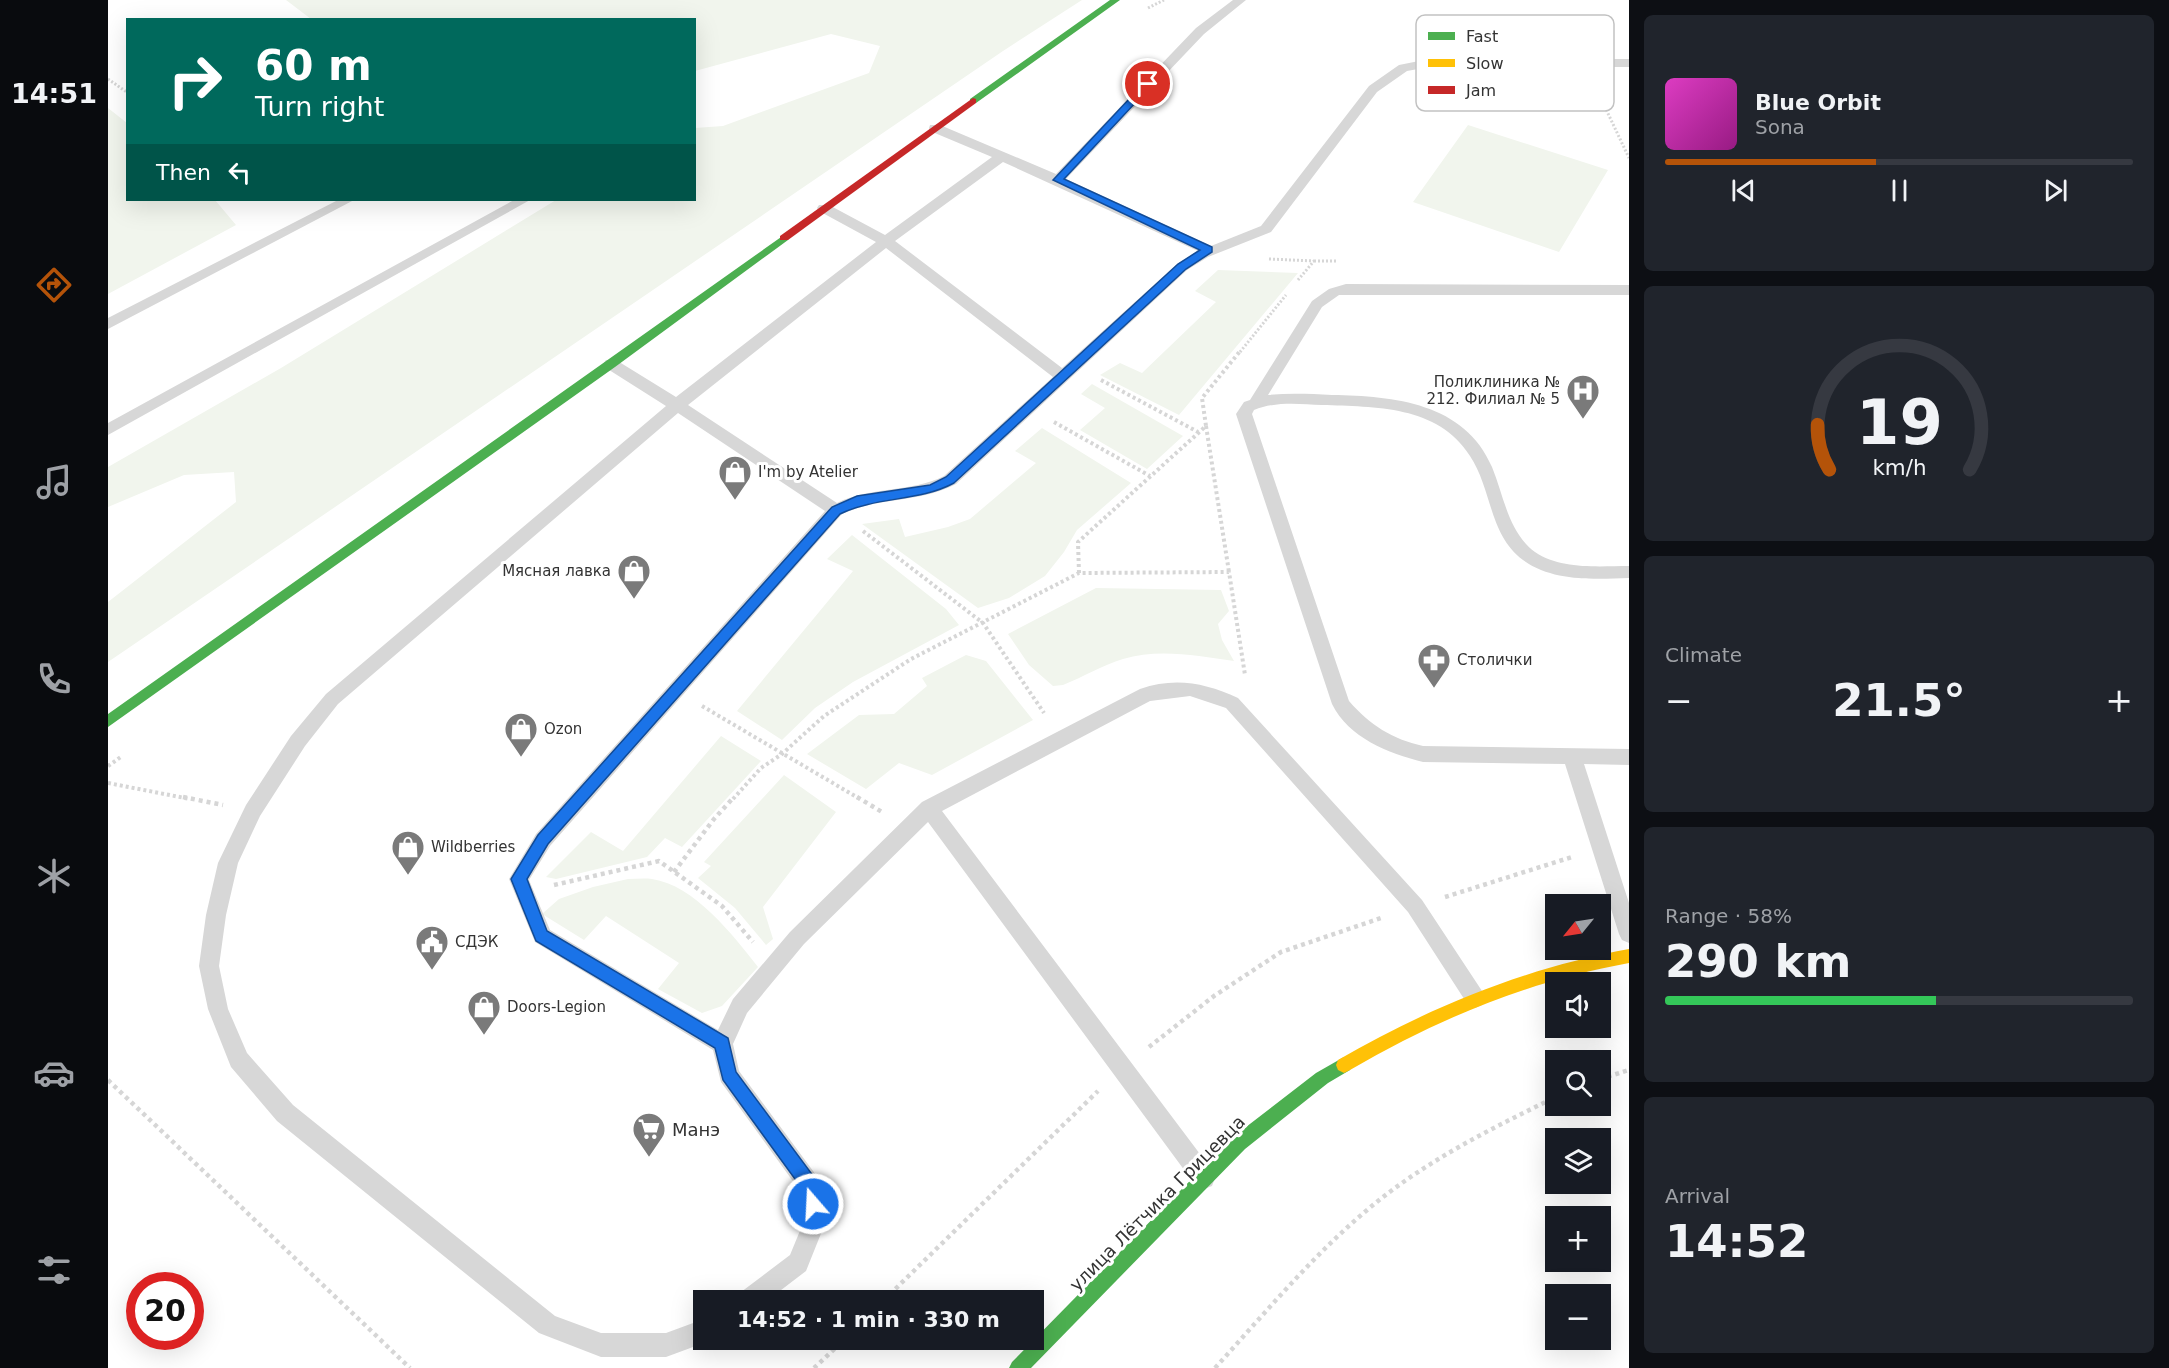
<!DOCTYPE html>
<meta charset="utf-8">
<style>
:root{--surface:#171b24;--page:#20242c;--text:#f1f3f6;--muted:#9ea1a6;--line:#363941;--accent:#b45309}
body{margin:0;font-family:"DejaVu Sans",sans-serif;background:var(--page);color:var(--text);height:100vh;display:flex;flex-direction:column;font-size:22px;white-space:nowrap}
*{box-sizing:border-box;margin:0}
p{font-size:20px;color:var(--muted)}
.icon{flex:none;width:33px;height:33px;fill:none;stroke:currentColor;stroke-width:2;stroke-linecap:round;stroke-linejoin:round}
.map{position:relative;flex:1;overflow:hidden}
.sheet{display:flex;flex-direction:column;gap:15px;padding:15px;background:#0d0f14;width:540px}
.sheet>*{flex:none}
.top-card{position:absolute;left:18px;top:18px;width:570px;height:183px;border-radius:0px;box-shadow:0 6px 24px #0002;background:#00695c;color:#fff;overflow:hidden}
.needle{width:39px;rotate:240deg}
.tools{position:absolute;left:1437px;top:894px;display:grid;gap:12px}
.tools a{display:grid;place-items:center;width:66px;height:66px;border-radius:0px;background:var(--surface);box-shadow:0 6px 24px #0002;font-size:30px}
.speed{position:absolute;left:18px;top:1272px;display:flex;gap:12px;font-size:30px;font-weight:700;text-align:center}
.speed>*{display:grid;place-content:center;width:78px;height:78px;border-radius:50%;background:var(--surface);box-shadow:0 6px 24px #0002;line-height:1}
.speed .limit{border:9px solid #d22;background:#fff;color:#111}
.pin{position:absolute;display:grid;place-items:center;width:51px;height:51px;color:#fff;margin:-26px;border:3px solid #fff;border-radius:50%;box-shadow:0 2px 6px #0007}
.me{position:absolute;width:66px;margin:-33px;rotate:341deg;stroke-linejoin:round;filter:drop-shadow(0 0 4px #0008)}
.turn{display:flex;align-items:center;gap:21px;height:126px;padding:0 30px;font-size:27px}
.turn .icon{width:78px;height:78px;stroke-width:2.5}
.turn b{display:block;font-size:42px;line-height:51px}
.then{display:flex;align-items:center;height:57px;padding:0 30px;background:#0003;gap:12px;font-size:22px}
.big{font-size:45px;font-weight:800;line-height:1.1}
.sheet .tile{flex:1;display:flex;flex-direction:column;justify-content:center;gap:9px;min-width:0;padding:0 21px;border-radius:9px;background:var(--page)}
.sheet .dial{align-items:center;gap:0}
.dial svg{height:156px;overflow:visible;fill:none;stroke:var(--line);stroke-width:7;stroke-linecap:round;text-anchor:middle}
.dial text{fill:var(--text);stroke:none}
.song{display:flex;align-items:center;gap:18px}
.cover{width:72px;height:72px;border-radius:9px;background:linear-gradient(135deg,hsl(310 70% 55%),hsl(310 70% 35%))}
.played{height:6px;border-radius:3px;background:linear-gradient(90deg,var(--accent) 45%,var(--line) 45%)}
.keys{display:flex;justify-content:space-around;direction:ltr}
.heat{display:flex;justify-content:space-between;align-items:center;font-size:33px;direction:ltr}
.charge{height:9px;border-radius:4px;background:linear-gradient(90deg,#34c759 58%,var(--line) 0)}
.trip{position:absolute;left:585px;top:1290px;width:351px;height:60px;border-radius:0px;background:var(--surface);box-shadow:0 6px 24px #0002;font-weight:800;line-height:60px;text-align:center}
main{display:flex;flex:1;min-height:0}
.menu{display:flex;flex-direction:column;width:108px;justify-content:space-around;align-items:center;background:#090b0e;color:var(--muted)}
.menu .icon{width:42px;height:42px}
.menu .active{color:var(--accent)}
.menu b{font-size:27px;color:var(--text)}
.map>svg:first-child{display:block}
</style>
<main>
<nav class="menu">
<b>14:51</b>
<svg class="icon active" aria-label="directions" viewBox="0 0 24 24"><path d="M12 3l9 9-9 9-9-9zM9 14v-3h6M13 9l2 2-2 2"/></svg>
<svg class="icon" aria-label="music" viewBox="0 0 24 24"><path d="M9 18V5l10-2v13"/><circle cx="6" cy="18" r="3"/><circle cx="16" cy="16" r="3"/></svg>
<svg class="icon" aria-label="phone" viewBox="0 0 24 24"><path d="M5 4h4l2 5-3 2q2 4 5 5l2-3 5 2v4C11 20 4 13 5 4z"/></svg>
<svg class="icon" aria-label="climate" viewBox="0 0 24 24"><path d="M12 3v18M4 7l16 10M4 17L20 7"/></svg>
<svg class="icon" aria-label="car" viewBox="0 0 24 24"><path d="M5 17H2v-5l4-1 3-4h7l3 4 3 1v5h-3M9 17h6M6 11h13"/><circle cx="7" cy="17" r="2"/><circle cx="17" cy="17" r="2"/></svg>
<svg class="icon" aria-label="filters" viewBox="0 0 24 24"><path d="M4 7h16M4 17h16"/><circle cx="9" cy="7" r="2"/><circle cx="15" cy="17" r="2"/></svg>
</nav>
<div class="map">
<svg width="1521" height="1368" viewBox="0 0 1521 1368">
<rect width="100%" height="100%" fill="#fff"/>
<path fill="#f1f5ed" d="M 178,0 L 974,0 L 895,51 L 0,662 L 0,602 L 128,502 L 126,472 L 76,475 L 0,507 L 0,467 L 173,368 L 448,200 L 586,200 L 587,128 L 615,126 L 761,73 L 772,46 L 723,34 L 587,71 L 586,20 L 203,19 Z
M 0,108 L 19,123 L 20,200 L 107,200 L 128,225 L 0,294 Z
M 1360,125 L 1500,170 L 1451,252 L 1305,202 Z
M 1110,270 L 1190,273 L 1071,415 L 992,375 L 1012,363 L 1034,373 L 1108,302 L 1087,291 Z
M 984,384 L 1075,436 L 1039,469 L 972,430 L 997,408 L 973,394 Z
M 934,428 L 1023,483 L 969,530 L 956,552 L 937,576 L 901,598 L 870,608 L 754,524 L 791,519 L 797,537 L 840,527 L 862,519 L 928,463 L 907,451 Z
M 744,535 L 838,609 L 851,625 L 745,682 L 707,708 L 674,740 L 629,711 L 745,571 L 719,559 Z
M 988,588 L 1113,590 L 1121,611 L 1110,624 L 1114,640 L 1126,661 C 1090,656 1051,648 1015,659 C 995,665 975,677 955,685 L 945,686 L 921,665 L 900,634 Z
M 858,655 L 878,661 L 925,720 L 824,775 L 791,763 L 758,789 L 699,754 L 751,715 L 786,714 L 819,686 L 814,678 Z
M 613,736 L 653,761 L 574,847 L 557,838 L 539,857 L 448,879 L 438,877 L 483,832 L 515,851 Z
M 676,775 L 728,812 L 655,907 L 665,939 L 658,945 L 627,908 L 590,878 L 603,866 L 596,862 Z
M 520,879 C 528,879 536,878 544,879 C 586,885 625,935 650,967 L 614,1006 L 594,1013 L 550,989 L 571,963 L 498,916 L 476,940 L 434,914 L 451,899 L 485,887 Z"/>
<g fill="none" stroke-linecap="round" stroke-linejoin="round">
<path stroke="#d6d6d6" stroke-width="3" stroke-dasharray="2 2" stroke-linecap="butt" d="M 1040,8 L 1056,0
M 0,79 L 20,93
M 1488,88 L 1521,158
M 1161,259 L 1206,261 L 1190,280
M 1206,261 L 1230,261
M 1132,352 L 1178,295"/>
<path stroke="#d6d6d6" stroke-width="4" stroke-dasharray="3 3" stroke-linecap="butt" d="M 993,380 L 1090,432
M 946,422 L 1042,476
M 1098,426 L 1121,572
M 755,531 L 875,623 L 936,713
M 971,573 L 970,542 L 1098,426 L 1094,398 L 1133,350
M 594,706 L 752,799
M 0,766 L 14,756
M 0,783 L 82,799
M 625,799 L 653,768 L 674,754 L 716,716 L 803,659 L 971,573 L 1121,572 L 1137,675"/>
<path stroke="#d6d6d6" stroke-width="4.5" stroke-dasharray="4 4" stroke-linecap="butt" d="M 75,797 L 115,805
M 749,797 L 774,812
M 566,872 L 606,819 L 626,797
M 446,885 L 551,861 L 614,906 L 645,942
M 1337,897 L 1464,857
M 1041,1047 L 1106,996 L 1173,952 L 1276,917
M 1492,1079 L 1521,1070
M 0,1080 L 302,1368
M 776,1300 L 990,1091
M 706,1368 L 736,1340
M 1107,1368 C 1159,1311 1209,1250 1270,1201 C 1324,1158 1386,1127 1448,1097"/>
<path fill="#d7d7d7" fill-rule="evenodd" d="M 1125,0 L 1138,0 L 1096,34 L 958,179 L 1103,246 L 1153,226 L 1261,86 L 1291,65 L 1321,59 L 1521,59 L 1521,67 L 1321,67 L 1299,71 L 1269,92 L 1163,232 L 1100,257 L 1079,270 L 848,484 C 812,503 770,497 734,514 L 442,846 L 421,880 L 442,930 L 610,1030 L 625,999 L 682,932 L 814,802 L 1032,689 C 1067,677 1097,683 1130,698 L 1314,900 L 1374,991 L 1377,998 L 1374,1005 L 1367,1008 L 1360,1005 L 1300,912 L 1118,708 L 1082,696 L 1042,701 L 834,811 L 1104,1170 L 1107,1178 L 1104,1186 L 1096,1189 L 1088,1186 L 820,822 L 696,944 L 639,1013 L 625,1044 L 631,1071 L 711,1179 L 714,1187 L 718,1221 L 698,1271 L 660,1300 L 629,1300 L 633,1292 L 682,1255 L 696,1221 L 692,1191 L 613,1082 L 605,1050 L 427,942 L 401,879 L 428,834 L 717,511 L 570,413 L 230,704 L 197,746 L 152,816 L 130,863 L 118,915 L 111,966 L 120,1009 L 139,1053 L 185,1105 L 447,1316 L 493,1333 L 558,1333 L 596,1319 L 596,1340 L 604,1340 L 558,1357 L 493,1357 L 431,1333 L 169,1121 L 123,1067 L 100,1009 L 91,966 L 98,915 L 110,863 L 138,805 L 183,736 L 218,694 L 558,406 L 498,368 L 495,364 L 498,360 L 508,360 L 568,397 L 768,242 L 711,211 L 709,208 L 711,205 L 721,205 L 777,235 L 884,157 L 822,131 L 821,128 L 822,125 L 832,125 L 948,174 L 1088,28 ZM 895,162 L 1090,251 L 1069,264 L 954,368 L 787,241 ZM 778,248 L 945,377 L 836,476 C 803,493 763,486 729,503 L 580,405 Z
M 230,200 L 246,200 L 0,329 L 0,318 Z
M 406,200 L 422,200 L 0,435 L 0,423 Z
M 1238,284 L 1521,285 L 1521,295 L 1231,295 L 1214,307 L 1160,395 C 1181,393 1203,394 1224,395 C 1286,396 1357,403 1384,467 C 1396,496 1400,532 1427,552 C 1453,570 1491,566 1521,566 L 1521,578 C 1486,579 1445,582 1415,560 C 1381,535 1384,489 1362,456 C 1330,405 1267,407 1214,405 C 1192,404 1168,401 1146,410 L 1144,414 L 1241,701 C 1262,725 1284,739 1315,746 L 1521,749 L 1521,765 L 1476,764 L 1521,903 L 1521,943 L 1514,940 L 1511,934 L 1457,764 L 1315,762 C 1280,753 1241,738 1224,704 L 1128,414 L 1136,402 L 1142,400 L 1204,301 L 1221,289 Z"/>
<path fill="#4caf50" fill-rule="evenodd" d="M 1002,0 L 1012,0 L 868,103 L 862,103 L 862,99 Z
M 676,235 L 681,238 L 680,240 L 507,367 L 0,727 L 0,714 Z
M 1236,1057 L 1242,1060 L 1244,1065 L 1242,1070 L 1220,1083 L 1137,1149 L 923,1368 L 901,1368 L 904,1362 L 1125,1137 L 1208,1073 Z"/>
<path fill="#ffc107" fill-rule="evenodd" d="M 1521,949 L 1521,963 C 1418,982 1332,1018 1242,1070 L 1236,1073 L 1230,1070 L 1228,1065 L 1230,1060 C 1322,1007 1417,968 1521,949 Z"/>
<path fill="#c62828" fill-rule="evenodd" d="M 865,98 L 868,99 L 868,103 L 680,240 L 672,240 L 672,236 Z"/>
</g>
<path fill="#1a73e8" stroke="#114b97" stroke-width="1.5" d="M 1037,82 L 1045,84 L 956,179 L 1104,247 L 1104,252 L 1078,269 L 846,483 C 811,502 769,496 732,514 L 440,844 L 419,879 L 439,931 L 620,1038 L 628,1072 L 709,1181 L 713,1204 L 711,1210 L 705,1213 L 699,1210 L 695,1190 L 615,1080 L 607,1048 L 428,941 L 403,879 L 430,835 L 724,507 L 749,496 L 822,485 L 838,477 L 1070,264 L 1092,250 L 945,180 Z"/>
<defs>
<g id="hospital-pin" transform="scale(1.725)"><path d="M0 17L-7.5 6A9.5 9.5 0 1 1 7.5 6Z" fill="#7a7a7a" stroke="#fff"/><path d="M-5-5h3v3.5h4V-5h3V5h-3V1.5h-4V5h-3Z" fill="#fff"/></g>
<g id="shop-pin" transform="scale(1.725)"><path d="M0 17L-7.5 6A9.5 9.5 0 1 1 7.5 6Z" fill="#7a7a7a" stroke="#fff"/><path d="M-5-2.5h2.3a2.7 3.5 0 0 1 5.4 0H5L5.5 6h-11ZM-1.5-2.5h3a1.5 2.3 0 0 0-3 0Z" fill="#fff"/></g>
<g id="pharmacy-pin" transform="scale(1.725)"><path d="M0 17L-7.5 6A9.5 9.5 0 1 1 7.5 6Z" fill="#7a7a7a" stroke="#fff"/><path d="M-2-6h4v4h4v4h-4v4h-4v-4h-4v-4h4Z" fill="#fff"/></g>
<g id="civic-pin" transform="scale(1.725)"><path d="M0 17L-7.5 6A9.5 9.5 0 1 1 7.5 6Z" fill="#7a7a7a" stroke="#fff"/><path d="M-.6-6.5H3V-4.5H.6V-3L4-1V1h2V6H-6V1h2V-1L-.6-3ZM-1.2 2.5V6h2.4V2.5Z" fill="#fff"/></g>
<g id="supermarket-pin" transform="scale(1.725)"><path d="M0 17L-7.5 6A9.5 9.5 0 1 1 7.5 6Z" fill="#7a7a7a" stroke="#fff"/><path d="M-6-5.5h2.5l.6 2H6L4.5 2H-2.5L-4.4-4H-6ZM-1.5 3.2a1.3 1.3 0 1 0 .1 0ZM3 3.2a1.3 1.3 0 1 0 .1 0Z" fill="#fff"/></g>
</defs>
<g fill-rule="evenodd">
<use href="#hospital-pin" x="1475" y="391"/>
<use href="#shop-pin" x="627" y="472"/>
<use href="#shop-pin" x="526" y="571"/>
<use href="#pharmacy-pin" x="1326" y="660"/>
<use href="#shop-pin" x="413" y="729"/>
<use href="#shop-pin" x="300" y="847"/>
<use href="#civic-pin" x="324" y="942"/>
<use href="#shop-pin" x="376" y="1007"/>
<use href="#supermarket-pin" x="541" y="1129"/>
</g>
<g text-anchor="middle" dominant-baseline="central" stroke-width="6" stroke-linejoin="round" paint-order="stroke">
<g font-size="15" fill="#333" stroke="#fff" text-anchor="start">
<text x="1452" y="382" text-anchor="end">Поликлиника №<tspan x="1452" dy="17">212. Филиал № 5</tspan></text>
<text x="650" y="472">I'm by Atelier</text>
<text x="503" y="571" text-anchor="end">Мясная лавка</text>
<text x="1349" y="660">Столички</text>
<text x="436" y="729">Ozon</text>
<text x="323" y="847">Wildberries</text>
<text x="347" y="942">СДЭК</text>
<text x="399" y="1007">Doors-Legion</text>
</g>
<g font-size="18" fill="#333" stroke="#fff" text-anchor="start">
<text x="564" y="1129">Манэ</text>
</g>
<g font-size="18" fill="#333" stroke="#fff">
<text transform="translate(1049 1203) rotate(-45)">улица Лётчика Грицевца</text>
</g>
</g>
<rect x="1308" y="15" width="198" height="96" rx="9" fill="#fff" stroke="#c2c2c2" stroke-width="1.5"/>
<rect x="1320" y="32" width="27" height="8" fill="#4caf50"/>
<rect x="1320" y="59" width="27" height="8" fill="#ffc107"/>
<rect x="1320" y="86" width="27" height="8" fill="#c62828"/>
<g font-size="16" fill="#333">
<text x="1358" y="42">Fast</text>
<text x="1358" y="69">Slow</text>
<text x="1358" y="96">Jam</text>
</g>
</svg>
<div class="tools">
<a><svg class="needle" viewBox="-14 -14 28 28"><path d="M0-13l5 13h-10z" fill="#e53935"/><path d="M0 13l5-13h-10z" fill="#9ea1a6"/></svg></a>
<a><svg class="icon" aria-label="sound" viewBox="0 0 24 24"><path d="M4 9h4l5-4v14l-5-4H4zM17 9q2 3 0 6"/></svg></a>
<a><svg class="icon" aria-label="search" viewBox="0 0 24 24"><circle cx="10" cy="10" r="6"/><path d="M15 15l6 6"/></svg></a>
<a><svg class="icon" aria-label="layers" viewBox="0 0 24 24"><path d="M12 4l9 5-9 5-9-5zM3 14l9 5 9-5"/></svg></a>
<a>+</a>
<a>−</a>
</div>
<div class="speed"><div class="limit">20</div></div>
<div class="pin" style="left:1040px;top:84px;background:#d93025"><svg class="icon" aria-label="arrive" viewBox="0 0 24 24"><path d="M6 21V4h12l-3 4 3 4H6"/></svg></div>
<svg class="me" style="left:705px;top:1204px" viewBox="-20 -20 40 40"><circle r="17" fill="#1a73e8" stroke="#fff" stroke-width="3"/><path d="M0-11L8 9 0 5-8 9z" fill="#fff"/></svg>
<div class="trip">14:52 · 1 min · 330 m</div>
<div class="top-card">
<div class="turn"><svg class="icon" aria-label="right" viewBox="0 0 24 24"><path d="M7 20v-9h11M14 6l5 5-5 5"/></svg><div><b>60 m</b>Turn right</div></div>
<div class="then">Then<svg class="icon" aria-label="left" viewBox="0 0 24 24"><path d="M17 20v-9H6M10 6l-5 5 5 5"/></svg></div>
</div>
</div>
<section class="sheet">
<div class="tile">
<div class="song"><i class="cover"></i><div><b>Blue Orbit</b><p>Sona</p></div></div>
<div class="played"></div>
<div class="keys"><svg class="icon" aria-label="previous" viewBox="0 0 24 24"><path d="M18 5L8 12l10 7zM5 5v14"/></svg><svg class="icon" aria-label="pause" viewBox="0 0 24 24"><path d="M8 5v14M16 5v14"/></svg><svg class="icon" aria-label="next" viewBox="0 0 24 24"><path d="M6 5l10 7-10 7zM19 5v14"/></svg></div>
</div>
<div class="tile dial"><svg viewBox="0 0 100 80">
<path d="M14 69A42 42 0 1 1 86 69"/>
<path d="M14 69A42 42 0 0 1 8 46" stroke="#b45309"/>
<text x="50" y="56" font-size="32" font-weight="700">19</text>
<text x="50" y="72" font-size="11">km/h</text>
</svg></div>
<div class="tile"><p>Climate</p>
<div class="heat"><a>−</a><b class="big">21.5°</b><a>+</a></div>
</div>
<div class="tile"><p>Range · 58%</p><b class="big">290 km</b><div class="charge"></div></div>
<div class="tile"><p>Arrival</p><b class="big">14:52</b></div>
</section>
</main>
